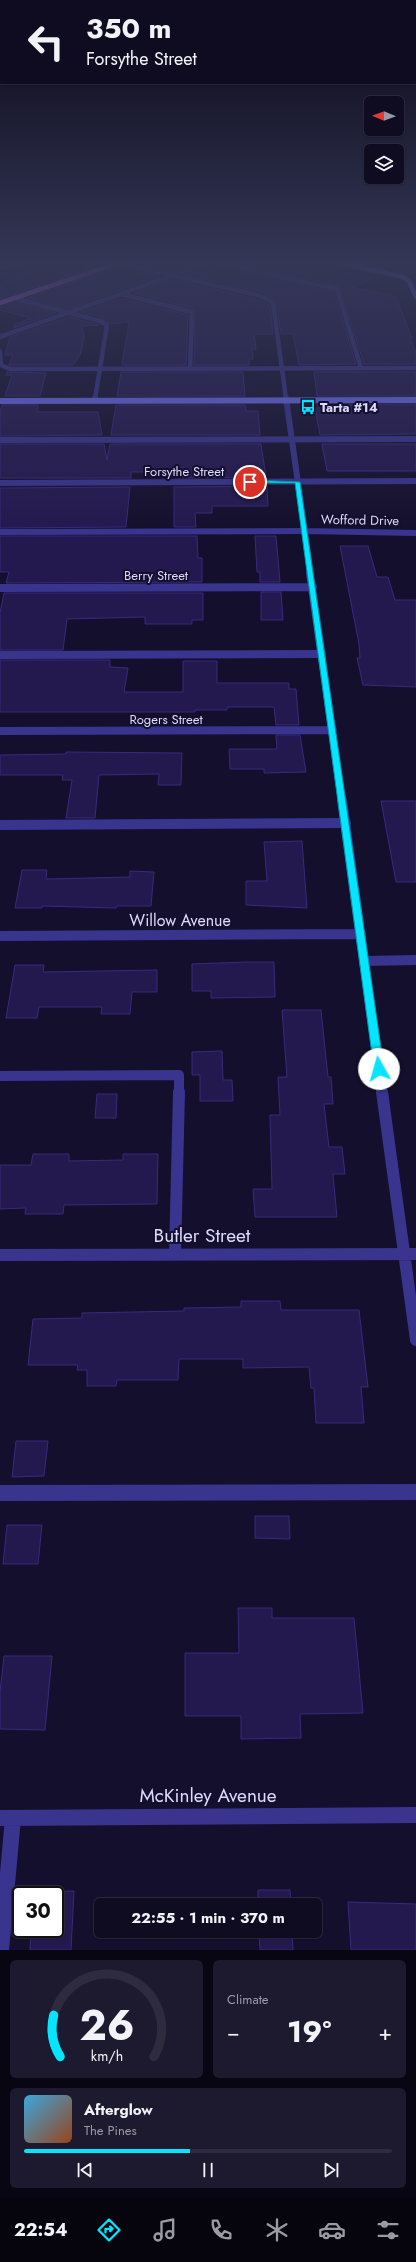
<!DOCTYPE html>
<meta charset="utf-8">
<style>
:root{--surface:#0f0b21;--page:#1d192e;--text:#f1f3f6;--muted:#9b9ba5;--line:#2f2b3f;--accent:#06e5ff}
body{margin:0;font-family:Jost,sans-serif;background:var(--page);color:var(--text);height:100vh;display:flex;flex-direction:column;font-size:15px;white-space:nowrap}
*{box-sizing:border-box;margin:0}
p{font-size:13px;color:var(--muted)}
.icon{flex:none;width:22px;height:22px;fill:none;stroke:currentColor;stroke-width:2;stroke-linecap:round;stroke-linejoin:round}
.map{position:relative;height:1950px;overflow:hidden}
.drawer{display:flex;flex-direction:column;gap:10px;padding:10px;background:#080612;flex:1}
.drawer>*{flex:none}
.banner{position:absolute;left:0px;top:0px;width:416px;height:84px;box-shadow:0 1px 3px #0004,0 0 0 1px var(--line);background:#0f0b21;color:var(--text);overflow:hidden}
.needle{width:26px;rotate:271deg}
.controls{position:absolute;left:364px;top:96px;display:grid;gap:8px}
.controls a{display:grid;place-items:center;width:40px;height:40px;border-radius:6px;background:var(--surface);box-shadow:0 1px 3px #0004,0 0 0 1px var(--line);font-size:20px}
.speed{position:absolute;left:12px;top:1886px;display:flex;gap:8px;font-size:20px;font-weight:700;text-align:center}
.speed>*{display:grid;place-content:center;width:52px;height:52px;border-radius:50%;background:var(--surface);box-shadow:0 1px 3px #0004,0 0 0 1px var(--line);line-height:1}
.speed .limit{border:2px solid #111;border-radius:6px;background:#fff;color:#111}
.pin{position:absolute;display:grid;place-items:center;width:34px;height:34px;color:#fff;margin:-17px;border:2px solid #fff;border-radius:50%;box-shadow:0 1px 4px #0007}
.me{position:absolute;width:44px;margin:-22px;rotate:353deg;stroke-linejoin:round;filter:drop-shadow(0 0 3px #0008)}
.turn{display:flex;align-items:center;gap:14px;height:84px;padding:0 20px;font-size:18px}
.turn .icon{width:52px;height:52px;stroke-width:2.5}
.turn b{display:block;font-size:28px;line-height:34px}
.big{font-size:30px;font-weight:700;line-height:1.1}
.drawer .tile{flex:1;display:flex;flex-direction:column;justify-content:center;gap:6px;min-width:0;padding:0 14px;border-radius:6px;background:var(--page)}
.drawer .dial{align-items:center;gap:0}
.dial svg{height:104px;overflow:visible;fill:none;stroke:var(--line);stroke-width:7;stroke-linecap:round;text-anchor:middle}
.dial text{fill:var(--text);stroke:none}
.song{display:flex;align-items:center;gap:12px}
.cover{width:48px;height:48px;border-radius:6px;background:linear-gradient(135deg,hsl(200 70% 55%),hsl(20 70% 35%))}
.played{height:4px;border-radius:2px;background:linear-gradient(90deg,var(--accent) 45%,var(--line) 45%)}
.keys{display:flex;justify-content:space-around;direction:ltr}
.heat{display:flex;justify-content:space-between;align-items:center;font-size:22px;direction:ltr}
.drawer .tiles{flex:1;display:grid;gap:10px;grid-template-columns:1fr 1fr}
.tile:last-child{grid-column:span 2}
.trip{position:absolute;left:94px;top:1898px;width:228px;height:40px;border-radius:6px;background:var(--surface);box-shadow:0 1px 3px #0004,0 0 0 1px var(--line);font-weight:700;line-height:40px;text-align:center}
.tab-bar{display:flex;height:64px;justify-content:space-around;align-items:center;background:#06040d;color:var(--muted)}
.tab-bar .icon{width:28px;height:28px}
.tab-bar .current{color:var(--accent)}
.tab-bar b{font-size:18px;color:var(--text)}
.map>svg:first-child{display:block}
</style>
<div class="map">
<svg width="416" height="1950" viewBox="0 0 416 1950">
<rect width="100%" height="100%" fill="#140f2c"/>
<path fill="#113736" d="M 348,261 L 416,261 L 416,275 Z"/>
<path fill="#24194f" stroke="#3a297d" d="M 29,261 L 111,261 L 0,299 L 0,284 L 20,278 L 15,276 L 27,272 L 14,268 L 26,264 Z
M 128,261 L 202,261 L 173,272 Z
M 227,261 L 303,261 L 373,279 L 352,287 L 396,297 L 412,338 L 410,338 L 416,352 L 416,364 L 364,364 L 339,286 Z
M 212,266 L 334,292 L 356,364 L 299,365 L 293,334 L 281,334 L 276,299 L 258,291 L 186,275 Z
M 118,267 L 159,276 L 68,309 L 27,298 Z
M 173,280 L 256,299 L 270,305 L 273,334 L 254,334 L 256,349 L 252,349 L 253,359 L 249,359 L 249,365 L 194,365 L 195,309 L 134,293 Z
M 121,298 L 188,315 L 186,365 L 122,365 L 129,322 L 110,324 L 101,317 L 81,312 Z
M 14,302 L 56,313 L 13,328 L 15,324 L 31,318 L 0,310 L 0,307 Z
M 69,317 L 99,325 L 82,326 L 84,338 L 80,355 L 73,365 L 9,365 L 13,355 L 5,355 L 10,337 Z
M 7,372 L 46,373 L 40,396 L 5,396 L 12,375 L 6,375 Z
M 121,372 L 243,372 L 245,396 L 117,396 Z
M 314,372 L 416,372 L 416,396 L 317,396 Z
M 416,404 L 416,434 L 320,435 L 315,408 L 319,408 L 318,405 Z
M 2,405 L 38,405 L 37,412 L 98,412 L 102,435 L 0,436 L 0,413 Z
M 116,405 L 245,405 L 246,411 L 258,411 L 260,435 L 111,435 Z
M 0,444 L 104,444 L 107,460 L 110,444 L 261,444 L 266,477 L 175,478 L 175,472 L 131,472 L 131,478 L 0,478 Z
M 322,444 L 416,444 L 416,471 L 327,471 Z
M 267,486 L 268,506 L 212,506 L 212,513 L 195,513 L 196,527 L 174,527 L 174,487 Z
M 130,487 L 126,527 L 0,528 L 0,488 Z
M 0,536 L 197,536 L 198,558 L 202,558 L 202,582 L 6,583 L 9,572 L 0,572 Z
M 255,536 L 276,536 L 280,582 L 260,582 L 260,572 L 257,572 Z
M 340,546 L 368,546 L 377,577 L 388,577 L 395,600 L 416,600 L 416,687 L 363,685 L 357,658 L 360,658 L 359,644 Z
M 261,592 L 281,592 L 283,620 L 261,620 Z
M 4,593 L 203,593 L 203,620 L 192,620 L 192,624 L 145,624 L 145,617 L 67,619 L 63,650 L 0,650 L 0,613 Z
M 0,660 L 110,660 L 110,667 L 128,668 L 124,692 L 183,692 L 183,661 L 217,661 L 217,683 L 289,683 L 289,689 L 296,689 L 299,725 L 276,725 L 274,707 L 227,707 L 227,710 L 195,710 L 195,712 L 0,712 Z
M 276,735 L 300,735 L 306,772 L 264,773 L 264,769 L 230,769 L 229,749 L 277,749 Z
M 66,752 L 182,753 L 181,785 L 158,785 L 159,774 L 99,775 L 95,818 L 66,818 L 72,780 L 62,780 L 63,775 L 0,775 L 0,755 L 66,754 Z
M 381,801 L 416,801 L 416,882 L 396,882 Z
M 302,841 L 307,908 L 246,905 L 246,881 L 267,881 L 264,842 Z
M 22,870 L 47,870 L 46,879 L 130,877 L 130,871 L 154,872 L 151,906 L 117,906 L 116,908 L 42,906 L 42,908 L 15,908 Z
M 247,962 L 274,962 L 275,997 L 211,998 L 211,991 L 192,991 L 192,964 Z
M 15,965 L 44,965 L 43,972 L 157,970 L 157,992 L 132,992 L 130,1014 L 101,1014 L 102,1007 L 39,1007 L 37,1018 L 6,1018 Z
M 282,1010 L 321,1010 L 328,1077 L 331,1077 L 333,1104 L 324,1104 L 329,1147 L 342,1147 L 345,1174 L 333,1174 L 337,1217 L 255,1217 L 253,1189 L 272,1189 L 270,1115 L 280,1115 L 278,1077 L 287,1077 Z
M 222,1051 L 223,1080 L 232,1080 L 233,1101 L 200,1101 L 200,1075 L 192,1075 L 192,1052 Z
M 97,1094 L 117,1094 L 116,1118 L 95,1118 Z
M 33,1154 L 69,1154 L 69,1161 L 123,1160 L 123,1154 L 158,1154 L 157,1204 L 64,1205 L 63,1214 L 25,1214 L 26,1208 L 0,1209 L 0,1165 L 31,1165 Z
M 241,1301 L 280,1301 L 281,1310 L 359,1310 L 368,1387 L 361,1387 L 364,1423 L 316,1423 L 314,1388 L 311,1388 L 309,1367 L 243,1368 L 243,1359 L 179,1359 L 178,1380 L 117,1380 L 116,1386 L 87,1386 L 87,1370 L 77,1370 L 78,1365 L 28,1365 L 33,1319 L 82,1318 L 82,1313 L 184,1311 L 184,1308 L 241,1307 Z
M 16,1441 L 48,1441 L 44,1476 L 12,1477 Z
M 255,1516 L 289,1516 L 290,1539 L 255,1538 Z
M 7,1525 L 42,1525 L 38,1564 L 3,1564 Z
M 238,1608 L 272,1608 L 272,1618 L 354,1618 L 363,1713 L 300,1714 L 301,1738 L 241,1739 L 241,1716 L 185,1716 L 185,1653 L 239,1653 Z
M 4,1656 L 52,1656 L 45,1730 L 0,1729 L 0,1692 Z
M 258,1890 L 290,1890 L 291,1905 L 258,1905 Z
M 74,1891 L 71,1950 L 30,1950 L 31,1929 L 55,1929 L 55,1895 L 34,1895 L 34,1892 Z
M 348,1902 L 416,1904 L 416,1950 L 351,1950 Z
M 259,1931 L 292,1931 L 293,1950 L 260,1950 Z"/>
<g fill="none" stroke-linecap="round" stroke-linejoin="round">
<path stroke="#39358f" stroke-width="4.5" d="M 213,262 L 337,289 L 361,368
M 0,269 L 25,261
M 121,294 L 192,312 L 190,369
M 0,337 L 214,261
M 0,351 L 1,365 L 10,369 L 416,368"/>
<path stroke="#39358f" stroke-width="6" d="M 0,440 L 416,439
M 0,532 L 305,531"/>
<path stroke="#39358f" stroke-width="8" d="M 0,655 L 322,654"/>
<path stroke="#39358f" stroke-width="10" d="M 0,825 L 346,823
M 0,1076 L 179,1075 L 179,1093"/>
<path stroke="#39358f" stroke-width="12" d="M 175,1254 L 179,1092"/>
<path stroke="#39358f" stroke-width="16" d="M 0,1493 L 416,1492"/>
<path stroke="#39358f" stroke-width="4.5" d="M 118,263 L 257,295 L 273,302 L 286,399
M 13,298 L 100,321 L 107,325 L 95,399"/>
<path stroke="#39358f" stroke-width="6" d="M 286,398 L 311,575
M 95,400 L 95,398
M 0,483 L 416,481
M 305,531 L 416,533"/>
<path stroke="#39358f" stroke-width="8" d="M 310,574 L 342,801
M 0,588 L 313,587
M 0,731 L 333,730"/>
<path stroke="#39358f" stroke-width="10" d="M 342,800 L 382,1093
M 0,936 L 361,934
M 365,961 L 416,960"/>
<path stroke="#39358f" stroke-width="12" d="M 382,1092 L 416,1340
M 0,1255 L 416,1254"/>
<path stroke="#39358f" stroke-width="16" d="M 0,1818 L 416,1815
M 1,1950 L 13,1818"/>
<path stroke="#7571ff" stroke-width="4.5" d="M 332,261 L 403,277 L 409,281 L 416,297"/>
<path stroke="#7571ff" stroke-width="6" d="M 0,401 L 416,400"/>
<path stroke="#c461ff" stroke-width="4.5" d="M 0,303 L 124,261"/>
</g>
<linearGradient id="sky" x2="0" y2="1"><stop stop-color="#0b0818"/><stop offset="0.49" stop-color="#343756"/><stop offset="1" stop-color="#343756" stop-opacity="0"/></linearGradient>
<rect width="416" height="534" fill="url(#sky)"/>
<path fill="#06e5ff" stroke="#0495a6" d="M 250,480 L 300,482 L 384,1069 L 379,1072 L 374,1069 L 295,483 L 249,483 Z"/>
<defs>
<g id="bus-bare" transform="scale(1.2)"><path d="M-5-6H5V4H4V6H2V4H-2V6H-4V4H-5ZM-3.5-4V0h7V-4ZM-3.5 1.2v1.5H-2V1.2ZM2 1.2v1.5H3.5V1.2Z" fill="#06e5ff" stroke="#140f2c" stroke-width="2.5" paint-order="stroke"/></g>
</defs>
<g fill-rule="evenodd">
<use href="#bus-bare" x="308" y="407"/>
</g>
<g text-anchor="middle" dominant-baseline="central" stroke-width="4" stroke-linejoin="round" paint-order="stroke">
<g font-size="13" font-weight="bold" fill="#dedaff" stroke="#140f2c" text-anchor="start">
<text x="320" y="407">Tarta #14</text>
</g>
<g font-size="13" fill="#dedaff" stroke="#140f2c">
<text x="184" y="471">Forsythe Street</text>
<text transform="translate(360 520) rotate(1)">Wofford Drive</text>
<text x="156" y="575">Berry Street</text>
<text x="166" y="719">Rogers Street</text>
</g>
<g font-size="16" fill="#dedaff" stroke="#140f2c">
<text x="180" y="920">Willow Avenue</text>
</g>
<g font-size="19" fill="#dedaff" stroke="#140f2c">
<text x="202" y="1235">Butler Street</text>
<text x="208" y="1795">McKinley Avenue</text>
</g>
</g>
</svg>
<div class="controls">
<a><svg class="needle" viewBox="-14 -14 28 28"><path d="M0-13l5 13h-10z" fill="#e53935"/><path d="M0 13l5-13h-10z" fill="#9b9ba5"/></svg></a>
<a><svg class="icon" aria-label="layers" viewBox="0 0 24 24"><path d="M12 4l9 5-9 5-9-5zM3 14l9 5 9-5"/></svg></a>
</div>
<div class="speed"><div class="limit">30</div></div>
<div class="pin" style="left:250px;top:482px;background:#d93025"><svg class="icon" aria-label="arrive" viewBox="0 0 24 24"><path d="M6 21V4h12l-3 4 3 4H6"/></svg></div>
<svg class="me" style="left:379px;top:1069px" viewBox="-20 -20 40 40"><circle r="19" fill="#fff"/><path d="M0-13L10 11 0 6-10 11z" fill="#06e5ff"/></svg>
<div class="trip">22:55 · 1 min · 370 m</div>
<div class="banner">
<div class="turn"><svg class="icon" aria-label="left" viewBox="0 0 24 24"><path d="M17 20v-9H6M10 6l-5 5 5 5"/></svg><div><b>350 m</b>Forsythe Street</div></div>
</div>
</div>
<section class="drawer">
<div class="tiles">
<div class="tile dial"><svg viewBox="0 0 100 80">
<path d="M14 69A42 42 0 1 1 86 69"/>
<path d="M14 69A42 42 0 0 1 9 37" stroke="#06e5ff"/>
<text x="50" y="56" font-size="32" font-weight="700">26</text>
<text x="50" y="72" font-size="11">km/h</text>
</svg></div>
<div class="tile"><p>Climate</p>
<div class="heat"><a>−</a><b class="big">19°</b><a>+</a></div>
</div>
<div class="tile">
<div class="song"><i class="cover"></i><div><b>Afterglow</b><p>The Pines</p></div></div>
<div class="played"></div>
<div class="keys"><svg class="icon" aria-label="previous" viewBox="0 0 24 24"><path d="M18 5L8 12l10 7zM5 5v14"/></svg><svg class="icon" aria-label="pause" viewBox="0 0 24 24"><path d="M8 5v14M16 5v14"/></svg><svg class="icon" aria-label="next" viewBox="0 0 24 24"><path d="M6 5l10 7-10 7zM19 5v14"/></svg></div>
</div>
</div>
</section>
<nav class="tab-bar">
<b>22:54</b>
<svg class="icon current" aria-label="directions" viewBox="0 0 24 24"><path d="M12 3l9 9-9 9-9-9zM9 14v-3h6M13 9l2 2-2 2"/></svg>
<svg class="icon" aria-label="music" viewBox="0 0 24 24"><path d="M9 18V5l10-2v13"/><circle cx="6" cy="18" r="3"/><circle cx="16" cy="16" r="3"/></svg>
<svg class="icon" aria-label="phone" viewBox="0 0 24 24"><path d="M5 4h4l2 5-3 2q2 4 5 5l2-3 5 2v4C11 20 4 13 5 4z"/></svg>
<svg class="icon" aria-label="climate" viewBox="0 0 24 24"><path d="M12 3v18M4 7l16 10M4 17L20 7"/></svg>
<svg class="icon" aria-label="car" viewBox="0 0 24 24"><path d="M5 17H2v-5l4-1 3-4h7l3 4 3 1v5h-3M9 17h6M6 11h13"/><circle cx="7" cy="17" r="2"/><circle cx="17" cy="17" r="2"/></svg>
<svg class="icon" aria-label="filters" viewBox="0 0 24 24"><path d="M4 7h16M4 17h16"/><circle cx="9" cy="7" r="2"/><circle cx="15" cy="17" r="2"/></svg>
</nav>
